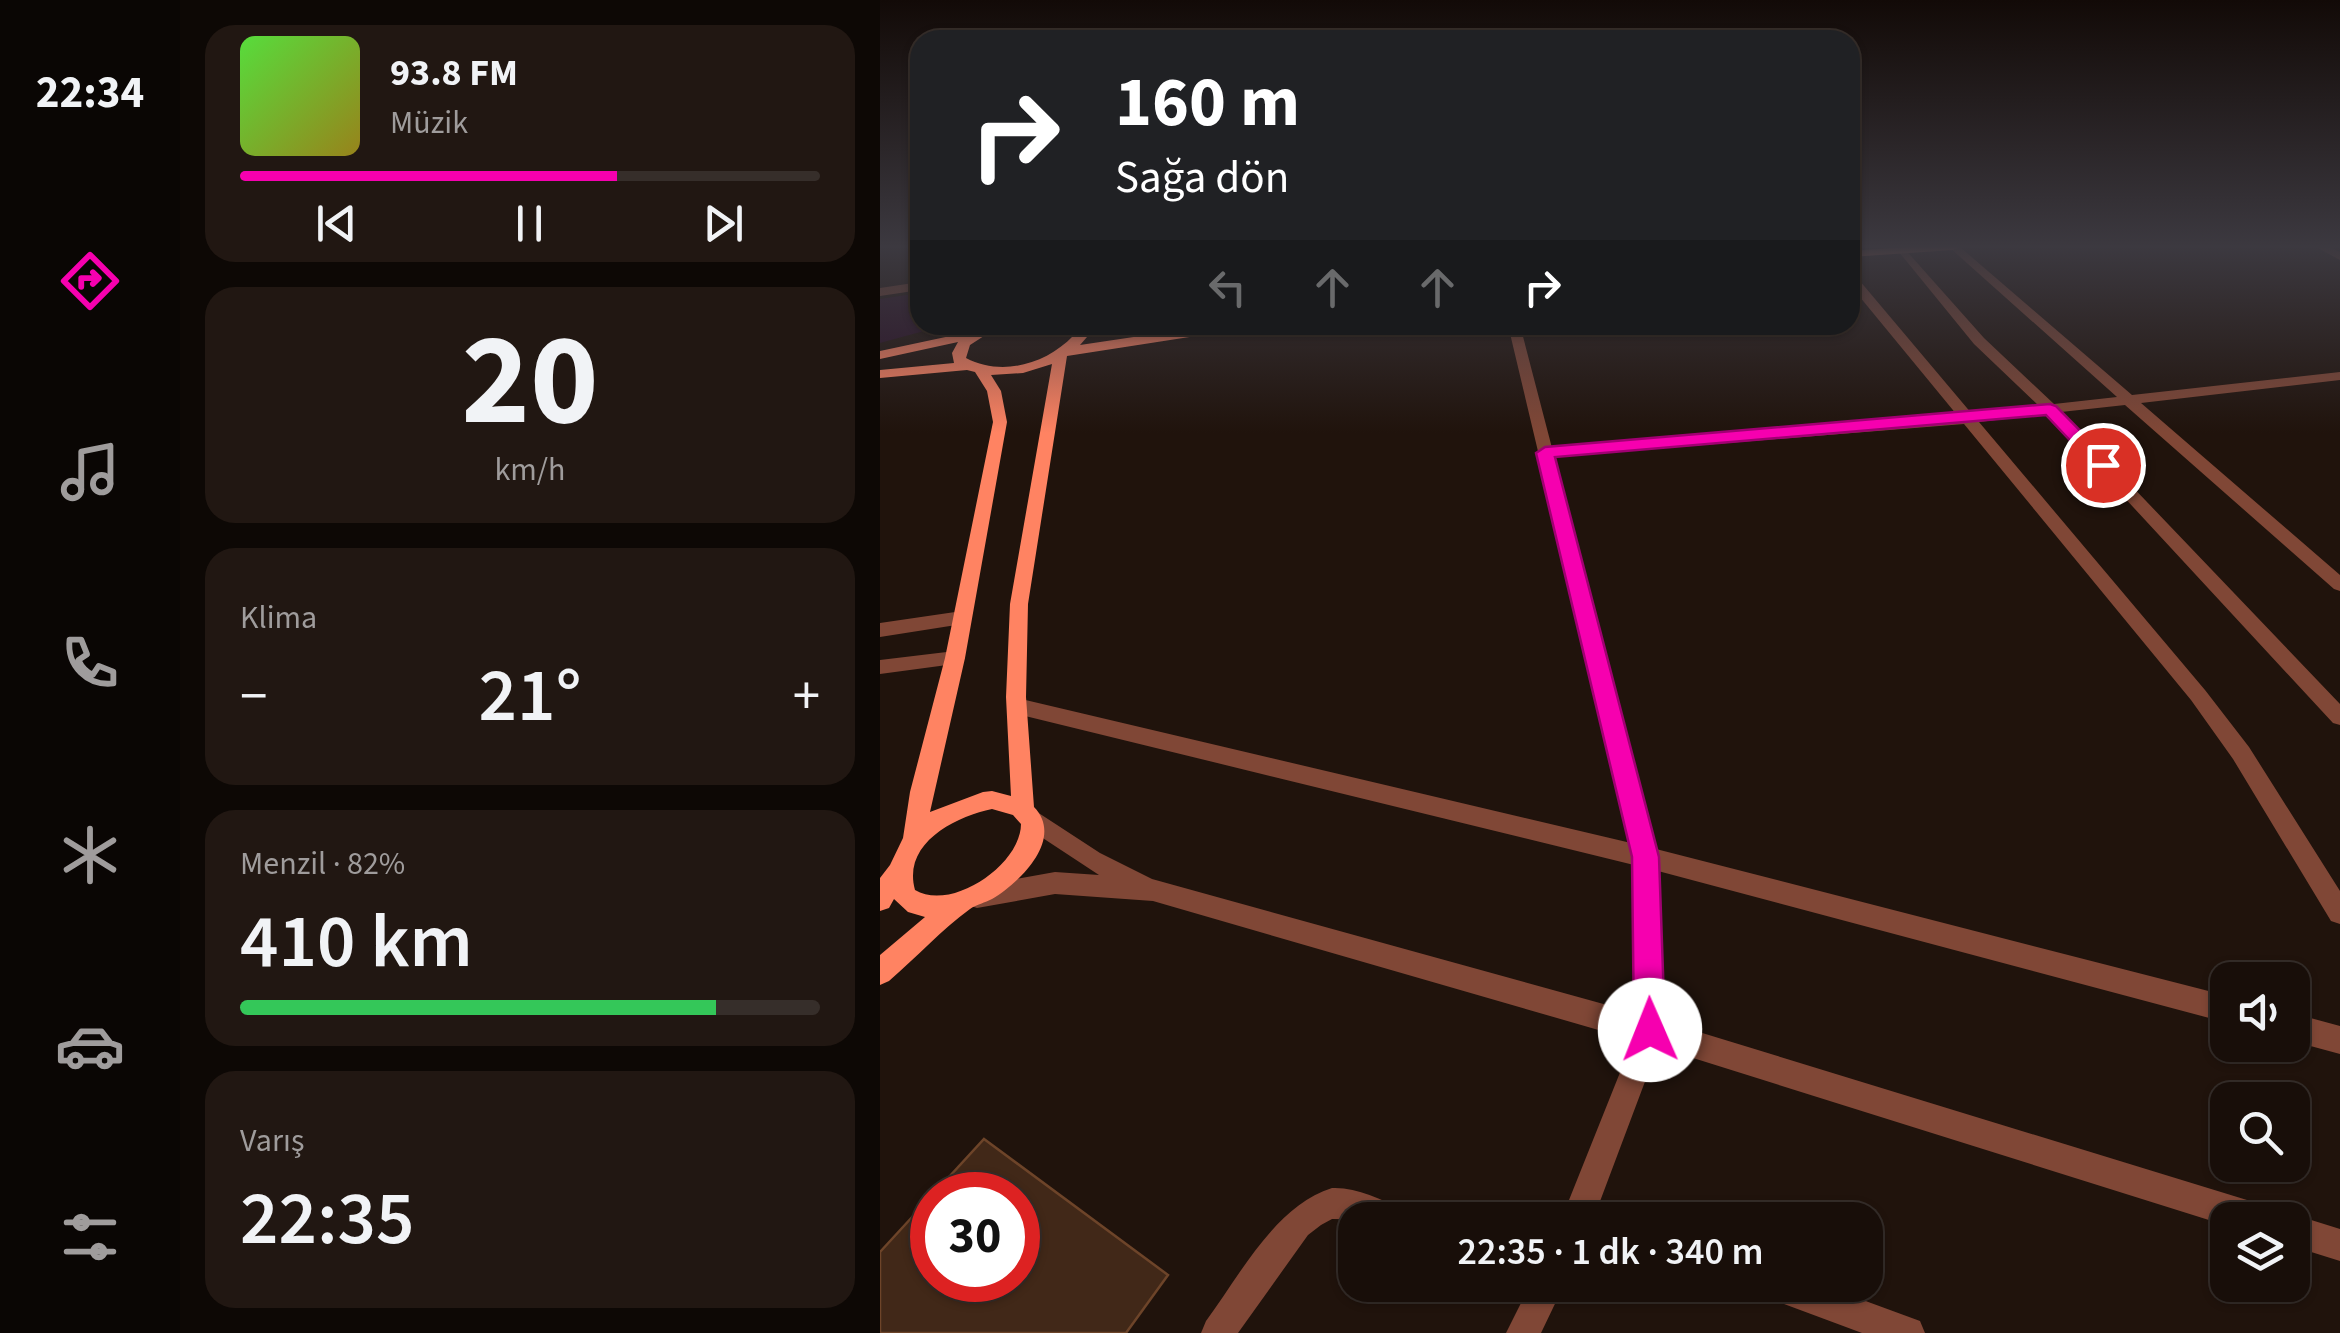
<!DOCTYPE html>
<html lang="tr">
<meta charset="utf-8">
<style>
:root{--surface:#180e09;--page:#211712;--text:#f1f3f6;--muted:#9f9c9c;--line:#362e2a;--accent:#f600af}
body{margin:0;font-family:"Source Sans 3",sans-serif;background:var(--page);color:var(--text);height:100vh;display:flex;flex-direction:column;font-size:38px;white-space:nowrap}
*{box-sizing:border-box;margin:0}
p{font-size:32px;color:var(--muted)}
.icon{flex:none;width:55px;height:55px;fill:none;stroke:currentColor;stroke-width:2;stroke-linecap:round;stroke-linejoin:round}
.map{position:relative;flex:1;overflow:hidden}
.panel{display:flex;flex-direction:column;gap:25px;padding:25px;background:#0d0805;width:700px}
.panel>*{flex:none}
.hud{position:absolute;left:30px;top:30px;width:950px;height:305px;border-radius:30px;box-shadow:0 2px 8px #0004,0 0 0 2px var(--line);background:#202124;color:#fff;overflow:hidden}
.tools{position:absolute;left:1330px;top:962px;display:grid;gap:20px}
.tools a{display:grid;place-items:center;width:100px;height:100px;border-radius:20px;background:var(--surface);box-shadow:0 2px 8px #0004,0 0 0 2px var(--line);font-size:50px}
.speed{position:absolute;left:30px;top:1172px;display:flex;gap:20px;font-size:50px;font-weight:700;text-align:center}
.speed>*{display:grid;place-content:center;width:130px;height:130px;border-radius:50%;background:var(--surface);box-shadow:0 2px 8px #0004,0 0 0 2px var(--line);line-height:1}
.speed .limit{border:15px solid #d22;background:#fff;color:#111}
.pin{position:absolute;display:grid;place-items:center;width:85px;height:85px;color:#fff;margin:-42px;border:5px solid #fff;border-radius:50%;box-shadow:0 2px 10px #0007}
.me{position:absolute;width:110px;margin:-55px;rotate:359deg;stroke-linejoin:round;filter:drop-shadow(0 0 8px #0008)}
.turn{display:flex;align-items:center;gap:35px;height:210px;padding:0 40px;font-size:45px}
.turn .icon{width:130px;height:130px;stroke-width:2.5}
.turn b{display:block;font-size:70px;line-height:85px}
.lanes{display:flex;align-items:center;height:95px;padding:0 40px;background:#0003;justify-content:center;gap:50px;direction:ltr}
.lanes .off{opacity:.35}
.big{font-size:75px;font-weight:600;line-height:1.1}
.panel .card{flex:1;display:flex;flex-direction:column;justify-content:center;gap:15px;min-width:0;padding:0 35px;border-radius:30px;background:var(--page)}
.panel .dial{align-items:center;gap:0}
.dial b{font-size:130px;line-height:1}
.song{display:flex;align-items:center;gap:30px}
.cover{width:120px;height:120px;border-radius:15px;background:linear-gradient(135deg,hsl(110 70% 55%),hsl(50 70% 35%))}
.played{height:10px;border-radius:5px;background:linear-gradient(90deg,var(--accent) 65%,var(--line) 65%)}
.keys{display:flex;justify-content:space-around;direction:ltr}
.heat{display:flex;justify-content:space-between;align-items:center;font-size:55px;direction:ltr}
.charge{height:15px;border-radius:8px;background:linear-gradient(90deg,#34c759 82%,var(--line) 0)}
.trip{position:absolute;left:458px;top:1202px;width:545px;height:100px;border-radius:30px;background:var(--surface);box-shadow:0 2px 8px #0004,0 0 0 2px var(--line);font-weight:600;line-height:100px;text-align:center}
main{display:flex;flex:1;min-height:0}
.tab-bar{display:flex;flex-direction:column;width:180px;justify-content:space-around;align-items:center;background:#0a0604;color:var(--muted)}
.tab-bar .icon{width:70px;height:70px}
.tab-bar .on{color:var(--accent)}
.tab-bar b{font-size:45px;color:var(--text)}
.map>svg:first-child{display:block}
</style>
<main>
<nav class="tab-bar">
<b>22:34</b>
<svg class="icon on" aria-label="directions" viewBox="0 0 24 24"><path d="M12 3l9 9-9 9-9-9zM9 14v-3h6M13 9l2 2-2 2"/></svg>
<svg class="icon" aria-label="music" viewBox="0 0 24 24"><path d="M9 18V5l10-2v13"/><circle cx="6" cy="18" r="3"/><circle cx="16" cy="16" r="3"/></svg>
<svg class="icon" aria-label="phone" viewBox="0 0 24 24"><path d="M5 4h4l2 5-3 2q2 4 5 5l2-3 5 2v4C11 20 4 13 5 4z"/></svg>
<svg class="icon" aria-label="climate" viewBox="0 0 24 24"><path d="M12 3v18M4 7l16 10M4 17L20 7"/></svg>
<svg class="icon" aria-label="car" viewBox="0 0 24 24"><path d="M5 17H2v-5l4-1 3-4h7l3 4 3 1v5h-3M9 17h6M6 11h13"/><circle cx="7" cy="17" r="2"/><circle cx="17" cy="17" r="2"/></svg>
<svg class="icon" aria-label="filters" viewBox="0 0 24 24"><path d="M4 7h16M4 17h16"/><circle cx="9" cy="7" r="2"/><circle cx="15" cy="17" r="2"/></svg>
</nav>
<section class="panel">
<div class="card">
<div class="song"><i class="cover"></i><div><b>93.8 FM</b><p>Müzik</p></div></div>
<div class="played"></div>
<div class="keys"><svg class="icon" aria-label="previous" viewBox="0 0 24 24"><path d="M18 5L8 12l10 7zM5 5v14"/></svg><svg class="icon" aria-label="pause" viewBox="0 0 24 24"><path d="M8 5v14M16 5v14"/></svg><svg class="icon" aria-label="next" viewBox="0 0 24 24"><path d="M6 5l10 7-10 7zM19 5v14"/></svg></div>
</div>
<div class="card dial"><b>20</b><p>km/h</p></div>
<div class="card"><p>Klima</p>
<div class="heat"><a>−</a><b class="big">21°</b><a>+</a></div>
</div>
<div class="card"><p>Menzil · 82%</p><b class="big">410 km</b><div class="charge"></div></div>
<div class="card"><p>Varış</p><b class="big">22:35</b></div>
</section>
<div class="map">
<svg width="1460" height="1333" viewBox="0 0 1460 1333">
<rect width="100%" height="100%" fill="#20130c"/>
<path fill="#2a0f26" d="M 40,293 L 40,325 L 66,325 L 0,343 L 0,299 Z"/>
<path fill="#412818" stroke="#6d4429" stroke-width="2.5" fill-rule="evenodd" d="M 104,1139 L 288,1275 L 246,1333 L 0,1333 L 0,1252 ZM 52,1195 L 138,1195 L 138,1280 L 52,1280 Z"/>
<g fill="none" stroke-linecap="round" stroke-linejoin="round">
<path fill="#804736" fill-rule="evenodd" d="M 1023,247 L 1104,338 L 1174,404 L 1237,397 L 1069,247 L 1080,247 L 1252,395 L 1460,372 L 1460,380 L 1261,403 L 1460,575 L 1460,591 L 1454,589 L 1245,405 L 1181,412 L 1460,704 L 1460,725 L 1453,723 L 1167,414 L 1099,422 L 1325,690 L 1369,747 L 1460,891 L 1460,924 L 1451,921 L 1353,759 L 1311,700 L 1084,424 L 675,457 L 776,849 L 1348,996 L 1348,1023 L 778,871 L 783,1021 L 1380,1204 L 1391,1209 L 1396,1220 L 1348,1220 L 1348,1226 L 778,1047 L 719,1204 L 731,1209 L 736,1220 L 681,1220 L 753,1040 L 273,901 L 175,894 L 97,908 L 88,905 L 85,897 L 88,889 L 97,886 L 175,872 L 219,875 L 143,825 L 139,818 L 143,811 L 151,808 L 220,853 L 272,879 L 756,1013 L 754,865 L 137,714 L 130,712 L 127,706 L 130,700 L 137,698 L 751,843 L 628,325 L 640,325 L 672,448 L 1077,415 L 970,285 L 970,273 L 974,274 L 1092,414 L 1159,406 L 1094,344 L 1019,252 L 1019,248 Z
M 1436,247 L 1450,247 L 1460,252 L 1460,260 Z
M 40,282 L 40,290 L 0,296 L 0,288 Z
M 82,611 L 92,618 L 89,623 L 0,637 L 0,623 Z
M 75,651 L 82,653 L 85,658 L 82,663 L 0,674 L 0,660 Z
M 1412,1013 L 1460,1026 L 1460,1054 L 1412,1041 Z
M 452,1188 C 477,1187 500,1199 522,1209 L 527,1220 L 452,1219 L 441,1225 L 428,1235 L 358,1333 L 321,1333 L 326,1321 C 360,1275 395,1206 452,1188 Z
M 1412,1214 L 1460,1229 L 1460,1261 L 1412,1246 L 1412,1220 L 1400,1220 Z
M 650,1285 L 684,1285 L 661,1333 L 626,1333 Z
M 881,1285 L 942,1285 L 1040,1321 L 1045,1333 L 982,1333 L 885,1297 Z"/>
<path fill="#ff8362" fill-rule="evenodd" d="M 1028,247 L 1079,247 L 1073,250 L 970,257 L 970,251 Z
M 40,277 L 40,287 L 28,290 L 28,284 Z
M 103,325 L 121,325 L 90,345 L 86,358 C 122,377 166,364 193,336 L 192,325 L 204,325 L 207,337 L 200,345 L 334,325 L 367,325 L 361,329 L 187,356 L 148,604 L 146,697 L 154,807 C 185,839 139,883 112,899 C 105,903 97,904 90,909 C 62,929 36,958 9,981 L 0,985 L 0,955 L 45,917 L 28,912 L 14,899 L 9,908 L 0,911 L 0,878 L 10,865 L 23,838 L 30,792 L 65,658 L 113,422 L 107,391 L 95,372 L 87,370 L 0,378 L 0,370 L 74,363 L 72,353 L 78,342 L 0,359 L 0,351 L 89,332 ZM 172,364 L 130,604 L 126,697 L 131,796 L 112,791 L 103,792 L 50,812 L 85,658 L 127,422 L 121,391 L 111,375 L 143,373 ZM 112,809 L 133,815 L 141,824 C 141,864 72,912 35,890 C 22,843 75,817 112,809 Z"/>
</g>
<linearGradient id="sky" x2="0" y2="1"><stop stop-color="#120a07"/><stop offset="0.57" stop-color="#3c3940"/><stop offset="1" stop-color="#3c3940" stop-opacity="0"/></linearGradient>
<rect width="1460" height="433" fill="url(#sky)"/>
<path fill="#f600af" stroke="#a00072" stroke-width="2.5" d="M 1170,404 L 1176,406 L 1230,461 L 1230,469 L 1217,469 L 1166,415 L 675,457 L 779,857 L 785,1030 L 781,1042 L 770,1046 L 759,1042 L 754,1030 L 752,857 L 656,453 L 665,447 Z"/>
</svg>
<div class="tools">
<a><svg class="icon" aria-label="sound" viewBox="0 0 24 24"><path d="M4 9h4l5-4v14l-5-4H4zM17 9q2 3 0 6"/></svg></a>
<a><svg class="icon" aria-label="search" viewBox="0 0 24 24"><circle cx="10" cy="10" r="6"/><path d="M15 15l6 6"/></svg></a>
<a><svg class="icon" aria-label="layers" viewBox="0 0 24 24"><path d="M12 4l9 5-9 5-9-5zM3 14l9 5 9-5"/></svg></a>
</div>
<div class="speed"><div class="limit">30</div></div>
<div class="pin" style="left:1223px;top:465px;background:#d93025"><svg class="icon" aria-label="arrive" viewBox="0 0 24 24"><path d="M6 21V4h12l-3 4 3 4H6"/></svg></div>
<svg class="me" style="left:770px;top:1030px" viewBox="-20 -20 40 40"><circle r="19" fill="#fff"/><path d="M0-13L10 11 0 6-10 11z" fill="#f600af"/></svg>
<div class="trip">22:35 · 1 dk · 340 m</div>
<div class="hud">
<div class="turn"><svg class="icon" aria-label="right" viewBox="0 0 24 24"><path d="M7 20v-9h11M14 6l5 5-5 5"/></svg><div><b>160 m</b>Sağa dön</div></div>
<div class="lanes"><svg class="icon off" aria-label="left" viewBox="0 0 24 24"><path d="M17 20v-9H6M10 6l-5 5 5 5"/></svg><svg class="icon off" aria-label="ahead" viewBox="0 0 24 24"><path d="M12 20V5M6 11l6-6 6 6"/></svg><svg class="icon off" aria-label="ahead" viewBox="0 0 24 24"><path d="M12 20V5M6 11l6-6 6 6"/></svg><svg class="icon" aria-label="right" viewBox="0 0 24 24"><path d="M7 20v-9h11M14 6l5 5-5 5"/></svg></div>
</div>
</div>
</main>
